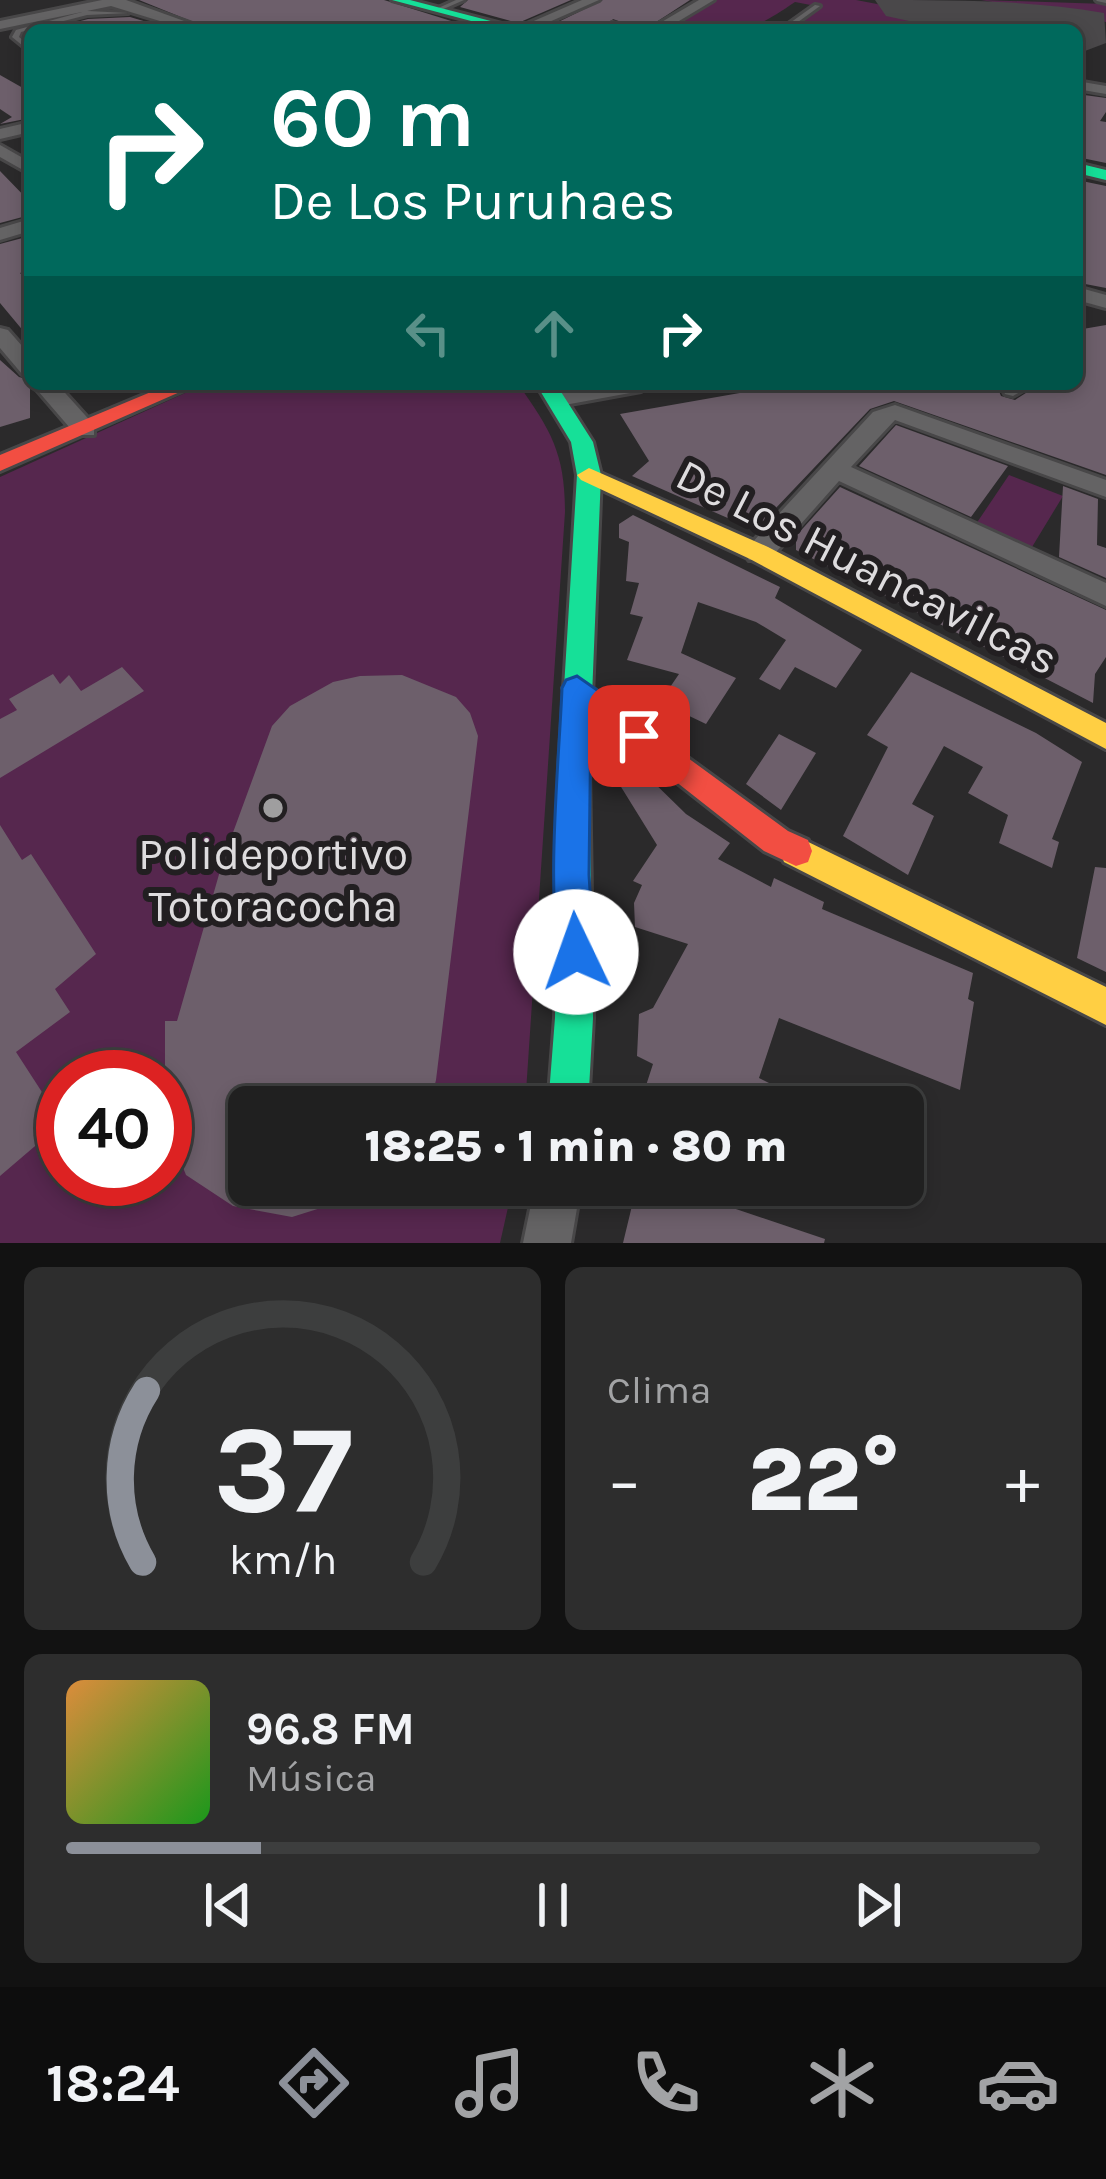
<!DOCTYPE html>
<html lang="es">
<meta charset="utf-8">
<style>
:root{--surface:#202020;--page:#2d2d2d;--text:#f1f3f6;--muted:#a2a3a5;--line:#3d3e3e;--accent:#8c9099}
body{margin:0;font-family:Karla,sans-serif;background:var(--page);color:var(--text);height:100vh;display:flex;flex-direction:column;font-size:45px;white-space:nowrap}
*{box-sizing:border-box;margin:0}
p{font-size:39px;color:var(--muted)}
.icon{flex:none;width:66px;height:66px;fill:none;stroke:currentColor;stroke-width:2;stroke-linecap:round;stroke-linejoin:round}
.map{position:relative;height:1243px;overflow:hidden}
.sheet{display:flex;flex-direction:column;gap:24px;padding:24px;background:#121212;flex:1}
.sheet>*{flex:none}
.guide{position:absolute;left:24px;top:24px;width:1059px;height:366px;border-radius:18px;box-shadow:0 6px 18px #0003,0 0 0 3px var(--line);background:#00695c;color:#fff;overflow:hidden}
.speed{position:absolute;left:36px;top:1050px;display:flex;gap:24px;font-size:60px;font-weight:700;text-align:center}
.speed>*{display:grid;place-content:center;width:156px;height:156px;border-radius:50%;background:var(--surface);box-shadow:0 6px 18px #0003,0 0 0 3px var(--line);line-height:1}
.speed .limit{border:18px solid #d22;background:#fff;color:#111}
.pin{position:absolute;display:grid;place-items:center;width:102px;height:102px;color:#fff;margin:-51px;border-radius:24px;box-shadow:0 6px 18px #0006}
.me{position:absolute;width:132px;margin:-66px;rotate:357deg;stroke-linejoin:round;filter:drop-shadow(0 0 9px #0008)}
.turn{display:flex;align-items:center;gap:42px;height:252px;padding:0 48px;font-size:54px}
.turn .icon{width:156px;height:156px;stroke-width:2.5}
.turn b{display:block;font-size:84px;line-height:102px}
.lanes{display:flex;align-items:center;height:114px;padding:0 48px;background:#0003;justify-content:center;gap:60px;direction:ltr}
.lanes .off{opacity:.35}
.big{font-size:90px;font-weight:800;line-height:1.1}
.sheet .tile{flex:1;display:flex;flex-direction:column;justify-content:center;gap:18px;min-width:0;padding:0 42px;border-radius:18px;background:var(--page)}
.sheet .dial{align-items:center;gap:0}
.dial svg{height:312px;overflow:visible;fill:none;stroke:var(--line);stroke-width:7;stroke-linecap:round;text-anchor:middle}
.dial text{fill:var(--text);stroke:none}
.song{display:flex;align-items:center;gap:36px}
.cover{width:144px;height:144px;border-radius:18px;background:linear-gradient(135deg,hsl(30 70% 55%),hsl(120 70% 35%))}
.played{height:12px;border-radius:6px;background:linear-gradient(90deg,var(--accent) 20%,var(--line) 20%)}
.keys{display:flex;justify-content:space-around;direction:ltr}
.heat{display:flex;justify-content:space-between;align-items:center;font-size:66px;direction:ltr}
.sheet .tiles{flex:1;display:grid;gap:24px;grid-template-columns:1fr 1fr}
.tile:last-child{grid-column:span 2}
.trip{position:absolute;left:228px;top:1086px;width:696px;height:120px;border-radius:18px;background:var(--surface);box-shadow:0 6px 18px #0003,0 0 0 3px var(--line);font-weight:800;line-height:120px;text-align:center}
.tab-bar{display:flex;height:192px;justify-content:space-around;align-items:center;background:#0d0d0d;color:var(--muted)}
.tab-bar .icon{width:84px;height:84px}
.tab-bar .selected{color:var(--accent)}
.tab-bar b{font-size:54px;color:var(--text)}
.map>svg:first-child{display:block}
</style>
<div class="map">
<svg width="1106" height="1243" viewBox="0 0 1106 1243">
<rect width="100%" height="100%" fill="#2b2a2b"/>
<path fill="#56274e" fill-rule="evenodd" d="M 714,0 L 856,0 L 1014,30 L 820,30 L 797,25 L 821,7 L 795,2 C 745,36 738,35 679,21 Z
M 981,0 L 1106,4 L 1106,22 Z
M 205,384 L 518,384 C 551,430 565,454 565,512 L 525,1107 L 249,1107 L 249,1185 L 513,1185 L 500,1243 L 0,1243 L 0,477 ZM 63,1077 L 165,1077 L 165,1179 L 63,1179 Z
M 1009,475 L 1063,496 L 1032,547 L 976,524 Z"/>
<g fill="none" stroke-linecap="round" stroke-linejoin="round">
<path fill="#4a484a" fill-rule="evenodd" d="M 875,0 C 952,0 1029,0 1104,13 L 1106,43 L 1077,54 L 1077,30 L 951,30 L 886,16 Z"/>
</g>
<path fill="#6d5f6b" d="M 139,0 L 384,0 L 480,30 L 213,30 Z
M 468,0 L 571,0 L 518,23 L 460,7 Z
M 603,0 L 690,0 L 644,30 L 613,19 L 603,30 L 542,30 Z
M 130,17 L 174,30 L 47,30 L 88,19 Z
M 0,75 L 30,92 L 30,118 L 0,124 L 12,117 L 0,109 Z
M 1077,94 L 1106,98 L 1106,112 L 1100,121 L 1106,122 L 1106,163 L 1077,157 Z
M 0,171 L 30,202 L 30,215 L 0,223 Z
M 1077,180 L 1106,186 L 1106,288 L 1080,283 L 1085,267 L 1077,266 Z
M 30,236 L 30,269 L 20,273 L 30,284 L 30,339 L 0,303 L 0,244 Z
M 1106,325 L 1106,475 L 894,401 L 870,409 L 755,530 L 632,476 L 649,461 L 620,414 L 791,384 L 996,384 L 1001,396 L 1015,400 L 1029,391 L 1029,384 L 1077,384 L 1077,330 Z
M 0,360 L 19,377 L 30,380 L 30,418 L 0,427 Z
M 896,425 L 1008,466 L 971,517 L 859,466 Z
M 1063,486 L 1098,499 L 1097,545 L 1106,548 L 1106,578 L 1059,557 Z
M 840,487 L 1106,610 L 1106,657 L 1095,674 L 1093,703 L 796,550 L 796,536 Z
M 633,515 L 780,587 L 775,598 L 862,650 L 836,688 L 795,667 L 780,690 L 759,679 L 786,640 L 756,622 L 698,602 L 681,653 L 736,678 L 706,724 L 660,702 L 679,674 L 627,660 L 643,617 L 630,614 L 639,583 L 626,581 L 629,542 L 619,538 L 619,524 Z
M 122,667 L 144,691 L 0,778 L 0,719 L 17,710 L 9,699 L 53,674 L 60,684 L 69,675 L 81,691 Z
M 911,672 L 1036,733 L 1082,762 L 1052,839 L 1059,842 L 1052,868 L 999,843 L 1008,815 L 968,793 L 983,767 L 944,746 L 912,804 L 934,816 L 908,875 L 843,836 L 888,747 L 867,735 Z
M 402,675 L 456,697 L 470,713 L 478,736 L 436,1080 L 429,1107 L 249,1107 L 249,1185 L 377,1185 L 378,1190 L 292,1217 L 233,1206 L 186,1175 L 165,1123 L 165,1021 L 177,1021 L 224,857 L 272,726 L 290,706 L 333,682 L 360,676 Z
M 779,734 L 816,753 L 781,810 L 746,784 Z
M 642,771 L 686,814 L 730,843 L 718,859 L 771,887 L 774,878 L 824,902 L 822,909 L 973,973 L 968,999 L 974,1002 L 960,1090 L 779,1018 L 759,1078 L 817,1107 L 639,1107 L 653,1064 L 637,1056 L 639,1014 L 653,1008 L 688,944 L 635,927 L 634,903 L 642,885 L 633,881 L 657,845 L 618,782 Z
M 0,825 L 22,860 L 31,854 L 96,954 L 55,989 L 70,1012 L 16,1052 L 62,1123 L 0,1176 Z
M 1095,867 L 1106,868 L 1106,972 L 1077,958 Z
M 637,1185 L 720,1185 L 717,1197 L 724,1205 L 825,1239 L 824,1243 L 623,1243 Z"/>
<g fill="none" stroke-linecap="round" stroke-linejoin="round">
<g stroke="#484748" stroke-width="6">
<path id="lane" d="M 456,0 L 464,0 L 439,11 L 434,10 Z
M 1096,0 L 1106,0 L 1106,3 L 1097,1 Z
M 815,5 L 820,6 L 787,30 L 780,30 Z
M 81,6 L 88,11 L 128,13 L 87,15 L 21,32 L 19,37 L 30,46 L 28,50 L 12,37 L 16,30 L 82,12 L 78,8 Z"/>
</g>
<g stroke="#484748" stroke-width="6">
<path id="street" d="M 102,0 L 126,0 L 209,30 L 189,30 L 111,6 L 0,29 L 0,21 Z
M 582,0 L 599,0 L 531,30 L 513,30 Z
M 699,0 L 714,0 L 664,30 L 648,30 Z
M 612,23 L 631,27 L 633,30 L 607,30 Z
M 1077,81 L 1106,86 L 1106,94 L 1077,89 Z
M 30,122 L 30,132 L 0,139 L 0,129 Z
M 0,145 L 30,162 L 30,174 L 0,157 Z
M 30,219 L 30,231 L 0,240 L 0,228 Z
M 1077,287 L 1106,295 L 1106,308 L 1077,300 Z
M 0,328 L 8,330 L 30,355 L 30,376 L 22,374 L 0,348 Z
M 32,384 L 57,384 L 94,425 L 94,435 L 76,435 Z
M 603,384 L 653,384 L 641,391 L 559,406 L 547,399 L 551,394 Z
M 1000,384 L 1024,384 L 1025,389 L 1013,396 L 1005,394 Z
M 895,405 L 1106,480 L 1106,497 L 895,420 L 851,467 L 1106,583 L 1106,606 L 839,481 L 769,560 L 749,560 L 745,553 L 749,546 L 873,412 Z
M 535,1185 L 581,1185 L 571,1243 L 523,1243 Z"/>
</g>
<g stroke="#484748" stroke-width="6">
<path id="fast" d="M 392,0 L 410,0 L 525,30 L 505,30 Z
M 1077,163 L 1106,170 L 1106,180 L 1077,173 Z
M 536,384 L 556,384 L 593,442 L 601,475 L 589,770 L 593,1018 L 588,1107 L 548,1107 L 555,1018 L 559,770 L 577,475 L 571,442 Z"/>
</g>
<g stroke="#484748" stroke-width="6">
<path id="slow" d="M 589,468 L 768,547 L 1106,723 L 1106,749 L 750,559 L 581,480 L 577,475 Z
M 796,836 L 1106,987 L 1106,1025 L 784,862 L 780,851 L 784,840 Z"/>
</g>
<g stroke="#484748" stroke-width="6">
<path id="jam" d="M 170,384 L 198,384 L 0,471 L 0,455 Z
M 577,677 L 788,831 L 808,840 L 812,851 L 808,862 L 796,866 L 764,851 L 567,696 L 563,688 L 567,680 Z"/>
</g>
<use href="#lane" fill="#646364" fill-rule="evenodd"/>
<use href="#street" fill="#646364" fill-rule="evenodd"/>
<use href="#fast" fill="#16e098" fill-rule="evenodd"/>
<use href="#slow" fill="#ffcf43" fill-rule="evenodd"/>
<use href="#jam" fill="#f24e42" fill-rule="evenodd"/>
</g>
<path fill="#1a73e8" stroke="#114b97" stroke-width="3" d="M 577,676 L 650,727 L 654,736 L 650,744 L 639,748 L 591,715 L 589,875 L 594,952 L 589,965 L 576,970 L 564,965 C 543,916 560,749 562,688 L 566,680 Z"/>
<circle fill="#9f9e9f" stroke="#221f21" stroke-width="4.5" cx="273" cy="808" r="12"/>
<g text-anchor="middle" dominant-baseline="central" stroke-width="12" stroke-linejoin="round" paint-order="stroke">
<g font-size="45" fill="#dedcde" stroke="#221f21">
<text transform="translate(867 567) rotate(27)">De Los Huancavilcas</text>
</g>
<g font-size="45" fill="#dedcde" stroke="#221f21">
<text x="273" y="854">Polideportivo<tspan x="273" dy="52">Totoracocha</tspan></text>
</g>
</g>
</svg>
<div class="speed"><div class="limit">40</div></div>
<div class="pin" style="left:639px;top:736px;background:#d93025"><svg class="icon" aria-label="arrive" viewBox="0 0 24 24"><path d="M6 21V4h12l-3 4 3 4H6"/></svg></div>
<svg class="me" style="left:576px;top:952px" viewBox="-20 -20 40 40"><circle r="19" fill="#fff"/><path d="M0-13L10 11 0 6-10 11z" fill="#1a73e8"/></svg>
<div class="trip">18:25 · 1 min · 80 m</div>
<div class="guide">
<div class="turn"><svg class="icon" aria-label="right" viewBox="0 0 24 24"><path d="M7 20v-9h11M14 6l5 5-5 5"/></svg><div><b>60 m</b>De Los Puruhaes</div></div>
<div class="lanes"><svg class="icon off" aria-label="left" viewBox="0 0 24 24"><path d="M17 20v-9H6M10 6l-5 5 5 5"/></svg><svg class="icon off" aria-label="ahead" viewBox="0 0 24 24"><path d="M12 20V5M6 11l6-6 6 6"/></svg><svg class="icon" aria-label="right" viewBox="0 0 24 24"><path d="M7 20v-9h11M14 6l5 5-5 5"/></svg></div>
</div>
</div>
<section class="sheet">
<div class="tiles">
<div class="tile dial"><svg viewBox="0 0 100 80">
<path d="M14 69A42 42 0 1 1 86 69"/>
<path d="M14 69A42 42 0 0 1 15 25" stroke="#8c9099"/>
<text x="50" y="56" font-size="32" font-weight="700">37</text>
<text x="50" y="72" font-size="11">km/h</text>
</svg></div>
<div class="tile"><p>Clima</p>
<div class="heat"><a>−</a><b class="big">22°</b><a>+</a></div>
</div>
<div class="tile">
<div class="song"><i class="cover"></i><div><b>96.8 FM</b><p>Música</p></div></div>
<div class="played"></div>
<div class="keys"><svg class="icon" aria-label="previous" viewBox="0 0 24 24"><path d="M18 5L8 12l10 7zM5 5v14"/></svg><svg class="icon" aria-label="pause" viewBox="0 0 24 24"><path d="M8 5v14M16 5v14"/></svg><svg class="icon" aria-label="next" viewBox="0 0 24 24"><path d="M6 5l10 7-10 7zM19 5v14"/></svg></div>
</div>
</div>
</section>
<nav class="tab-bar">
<b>18:24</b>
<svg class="icon selected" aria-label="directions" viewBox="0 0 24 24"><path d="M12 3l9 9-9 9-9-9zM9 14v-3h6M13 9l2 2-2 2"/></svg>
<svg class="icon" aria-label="music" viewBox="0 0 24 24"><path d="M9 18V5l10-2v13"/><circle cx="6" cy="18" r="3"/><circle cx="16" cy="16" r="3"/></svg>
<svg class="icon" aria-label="phone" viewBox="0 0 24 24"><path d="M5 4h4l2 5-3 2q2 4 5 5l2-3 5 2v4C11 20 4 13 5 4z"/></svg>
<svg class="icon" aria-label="climate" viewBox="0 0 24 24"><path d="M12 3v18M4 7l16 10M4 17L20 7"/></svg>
<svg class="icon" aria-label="car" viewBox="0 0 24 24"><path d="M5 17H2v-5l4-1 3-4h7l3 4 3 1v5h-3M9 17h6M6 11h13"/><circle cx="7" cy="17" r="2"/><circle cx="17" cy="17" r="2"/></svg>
</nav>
